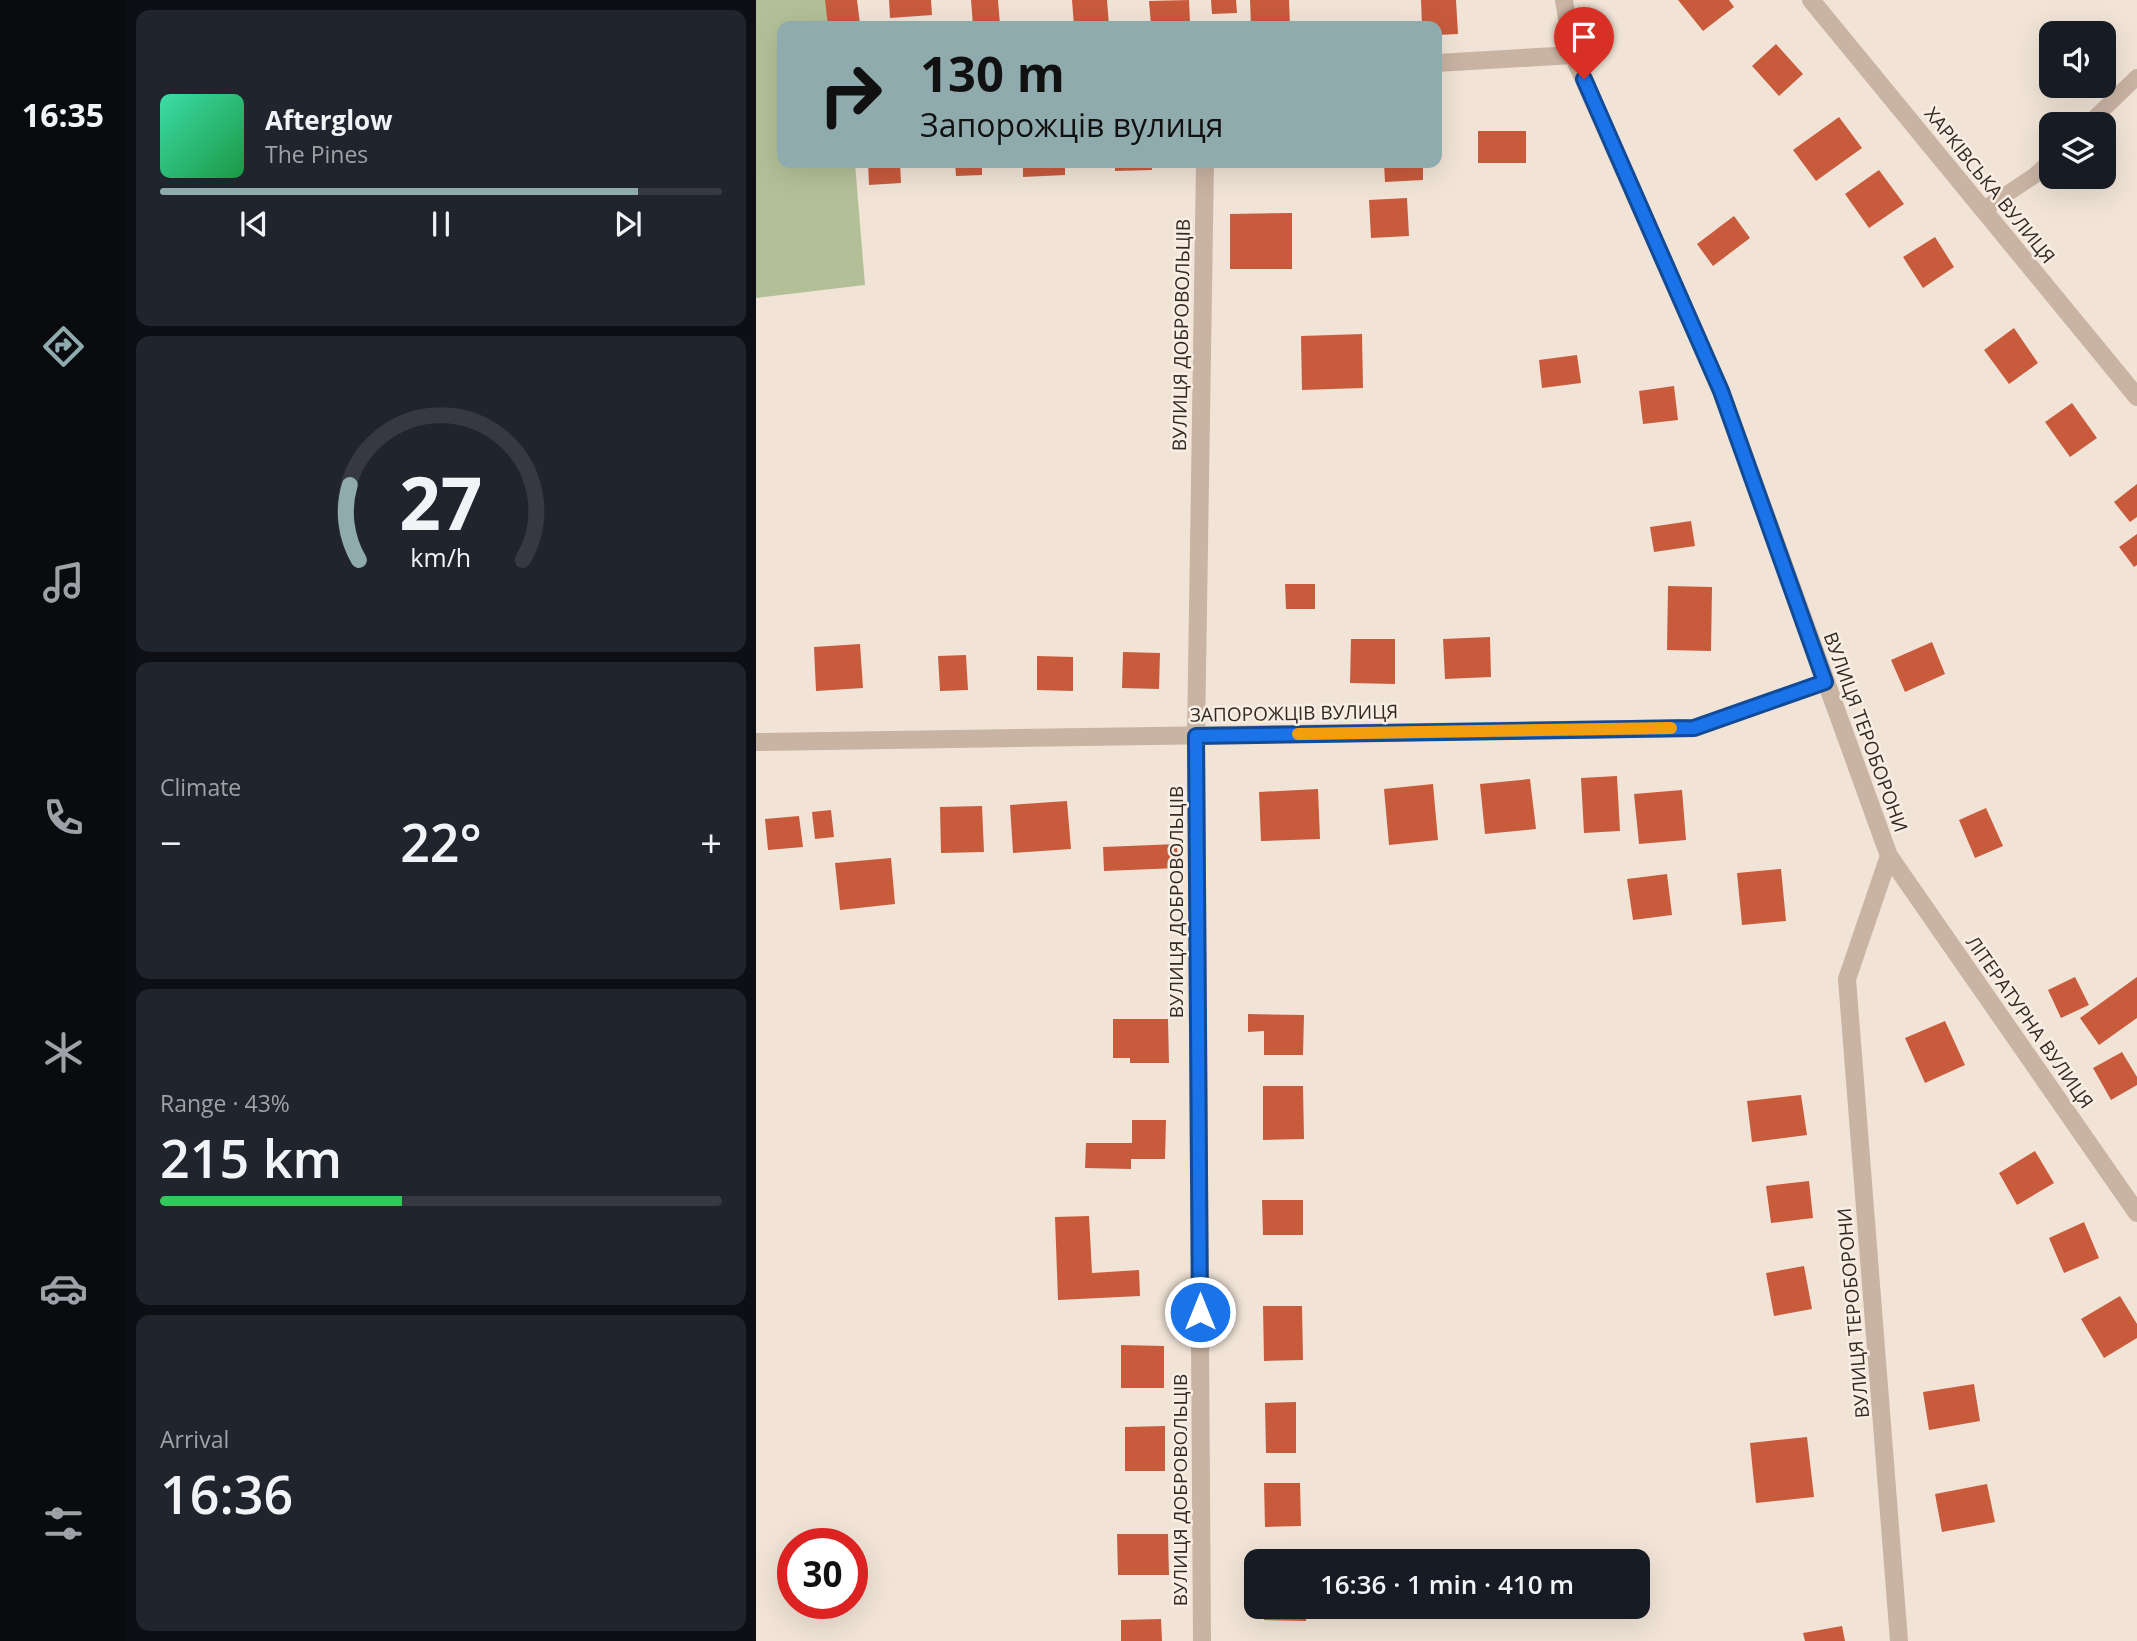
<!DOCTYPE html>
<meta charset="utf-8">
<style>
:root{--surface:#171b24;--page:#20242c;--text:#f1f3f6;--muted:#9ea1a6;--line:#363941;--accent:#90abae}
body{margin:0;font-family:"Open Sans",sans-serif;background:var(--page);color:var(--text);height:100vh;display:flex;flex-direction:column;font-size:26px;white-space:nowrap}
*{box-sizing:border-box;margin:0}
p{font-size:23px;color:var(--muted)}
.icon{flex:none;width:38px;height:38px;fill:none;stroke:currentColor;stroke-width:2;stroke-linecap:round;stroke-linejoin:round}
.map{position:relative;flex:1;overflow:hidden}
.panel{display:flex;flex-direction:column;gap:10px;padding:10px;background:#0d0f14;width:630px}
.panel>*{flex:none}
.banner{position:absolute;left:21px;top:21px;width:665px;height:147px;border-radius:14px;box-shadow:0 7px 28px #0002;background:#90abae;color:#111;overflow:hidden}
.tools{position:absolute;left:1283px;top:21px;display:grid;gap:14px}
.tools a{display:grid;place-items:center;width:77px;height:77px;border-radius:14px;background:var(--surface);box-shadow:0 7px 28px #0002;font-size:35px}
.speed{position:absolute;left:21px;top:1528px;display:flex;gap:14px;font-size:35px;font-weight:700;text-align:center}
.speed>*{display:grid;place-content:center;width:91px;height:91px;border-radius:50%;background:var(--surface);box-shadow:0 7px 28px #0002;line-height:1}
.speed .limit{border:10px solid #d22;background:#fff;color:#111}
.pin{position:absolute;display:grid;place-items:center;width:60px;height:60px;color:#fff;margin:-72px -30px;border-radius:50% 50% 50% 0;rotate:-45deg;box-shadow:0 0 7px #0007}
.pin .icon{rotate:45deg}
.me{position:absolute;width:77px;margin:-38px;rotate:0deg;stroke-linejoin:round;filter:drop-shadow(0 0 5px #0008)}
.turn{display:flex;align-items:center;gap:24px;height:147px;padding:0 28px;font-size:32px}
.turn .icon{width:91px;height:91px;stroke-width:2.5}
.turn b{display:block;font-size:49px;line-height:60px}
.big{font-size:52px;font-weight:600;line-height:1.1}
.panel .tile{flex:1;display:flex;flex-direction:column;justify-content:center;gap:10px;min-width:0;padding:0 24px;border-radius:14px;background:var(--page)}
.panel .dial{align-items:center;gap:0}
.dial svg{height:182px;overflow:visible;fill:none;stroke:var(--line);stroke-width:7;stroke-linecap:round;text-anchor:middle}
.dial text{fill:var(--text);stroke:none}
.song{display:flex;align-items:center;gap:21px}
.cover{width:84px;height:84px;border-radius:10px;background:linear-gradient(135deg,hsl(160 70% 55%),hsl(140 70% 35%))}
.played{height:7px;border-radius:4px;background:linear-gradient(90deg,var(--accent) 85%,var(--line) 85%)}
.keys{display:flex;justify-content:space-around;direction:ltr}
.heat{display:flex;justify-content:space-between;align-items:center;font-size:38px;direction:ltr}
.charge{height:10px;border-radius:5px;background:linear-gradient(90deg,#34c759 43%,var(--line) 0)}
.trip{position:absolute;left:488px;top:1549px;width:406px;height:70px;border-radius:14px;background:var(--surface);box-shadow:0 7px 28px #0002;font-weight:600;line-height:70px;text-align:center}
main{display:flex;flex:1;min-height:0}
.dock{display:flex;flex-direction:column;width:126px;justify-content:space-around;align-items:center;background:#090b0e;color:var(--muted)}
.dock .icon{width:49px;height:49px}
.dock .active{color:var(--accent)}
.dock b{font-size:32px;color:var(--text)}
.map>svg:first-child{display:block}
</style>
<main>
<nav class="dock">
<b>16:35</b>
<svg class="icon active" aria-label="directions" viewBox="0 0 24 24"><path d="M12 3l9 9-9 9-9-9zM9 14v-3h6M13 9l2 2-2 2"/></svg>
<svg class="icon" aria-label="music" viewBox="0 0 24 24"><path d="M9 18V5l10-2v13"/><circle cx="6" cy="18" r="3"/><circle cx="16" cy="16" r="3"/></svg>
<svg class="icon" aria-label="phone" viewBox="0 0 24 24"><path d="M5 4h4l2 5-3 2q2 4 5 5l2-3 5 2v4C11 20 4 13 5 4z"/></svg>
<svg class="icon" aria-label="climate" viewBox="0 0 24 24"><path d="M12 3v18M4 7l16 10M4 17L20 7"/></svg>
<svg class="icon" aria-label="car" viewBox="0 0 24 24"><path d="M5 17H2v-5l4-1 3-4h7l3 4 3 1v5h-3M9 17h6M6 11h13"/><circle cx="7" cy="17" r="2"/><circle cx="17" cy="17" r="2"/></svg>
<svg class="icon" aria-label="filters" viewBox="0 0 24 24"><path d="M4 7h16M4 17h16"/><circle cx="9" cy="7" r="2"/><circle cx="15" cy="17" r="2"/></svg>
</nav>
<section class="panel">
<div class="tile">
<div class="song"><i class="cover"></i><div><b>Afterglow</b><p>The Pines</p></div></div>
<div class="played"></div>
<div class="keys"><svg class="icon" aria-label="previous" viewBox="0 0 24 24"><path d="M18 5L8 12l10 7zM5 5v14"/></svg><svg class="icon" aria-label="pause" viewBox="0 0 24 24"><path d="M8 5v14M16 5v14"/></svg><svg class="icon" aria-label="next" viewBox="0 0 24 24"><path d="M6 5l10 7-10 7zM19 5v14"/></svg></div>
</div>
<div class="tile dial"><svg viewBox="0 0 100 80">
<path d="M14 69A42 42 0 1 1 86 69"/>
<path d="M14 69A42 42 0 0 1 10 36" stroke="#90abae"/>
<text x="50" y="56" font-size="32" font-weight="700">27</text>
<text x="50" y="72" font-size="11">km/h</text>
</svg></div>
<div class="tile"><p>Climate</p>
<div class="heat"><a>−</a><b class="big">22°</b><a>+</a></div>
</div>
<div class="tile"><p>Range · 43%</p><b class="big">215 km</b><div class="charge"></div></div>
<div class="tile"><p>Arrival</p><b class="big">16:36</b></div>
</section>
<div class="map">
<svg width="1381" height="1641" viewBox="0 0 1381 1641">
<rect width="100%" height="100%" fill="#f1e4d7"/>
<path fill="#b3c097" d="M 0,0 L 85,0 L 87,26 L 26,26 L 26,163 L 99,163 L 109,285 L 0,298 Z"/>
<path fill="#c95b3d" d="M 69,0 L 101,0 L 104,24 L 72,26 Z
M 133,0 L 175,0 L 176,15 L 134,18 Z
M 215,0 L 242,0 L 244,25 L 217,26 Z
M 316,0 L 351,0 L 353,25 L 318,26 Z
M 433,0 L 434,22 L 395,25 L 393,1 Z
M 455,0 L 480,0 L 481,13 L 456,14 Z
M 494,0 L 533,0 L 534,26 L 495,26 Z
M 665,0 L 700,0 L 702,34 L 681,35 L 681,26 L 666,26 Z
M 922,0 L 973,0 L 978,7 L 947,31 Z
M 1020,44 L 1047,74 L 1023,96 L 996,66 Z
M 1083,117 L 1106,148 L 1060,181 L 1037,150 Z
M 722,131 L 770,131 L 770,163 L 722,163 Z
M 112,163 L 144,163 L 145,183 L 113,185 Z
M 199,163 L 226,163 L 226,175 L 200,176 Z
M 267,163 L 309,163 L 309,175 L 267,177 Z
M 359,163 L 396,163 L 396,170 L 359,171 Z
M 628,163 L 667,163 L 667,180 L 629,182 Z
M 1123,170 L 1148,204 L 1113,228 L 1089,194 Z
M 651,198 L 653,236 L 615,238 L 613,200 Z
M 536,213 L 536,269 L 474,269 L 474,214 Z
M 978,216 L 994,238 L 957,266 L 941,244 Z
M 1179,237 L 1198,267 L 1167,288 L 1147,257 Z
M 1258,328 L 1282,363 L 1253,384 L 1228,350 Z
M 606,334 L 607,388 L 546,390 L 545,336 Z
M 821,355 L 825,383 L 786,388 L 783,360 Z
M 918,386 L 922,420 L 887,424 L 883,391 Z
M 1316,403 L 1341,438 L 1314,457 L 1289,422 Z
M 1381,484 L 1381,517 L 1374,522 L 1358,502 Z
M 935,521 L 939,546 L 898,552 L 894,527 Z
M 1381,534 L 1381,565 L 1378,567 L 1363,547 Z
M 529,584 L 559,584 L 559,609 L 530,609 Z
M 912,586 L 956,587 L 955,651 L 911,650 Z
M 734,637 L 735,677 L 689,679 L 687,639 Z
M 595,639 L 639,639 L 639,684 L 594,683 Z
M 1176,642 L 1189,674 L 1149,692 L 1135,660 Z
M 104,644 L 107,688 L 60,691 L 58,647 Z
M 367,652 L 404,653 L 403,689 L 366,688 Z
M 210,655 L 212,690 L 184,691 L 182,656 Z
M 281,656 L 317,657 L 317,691 L 281,690 Z
M 861,776 L 864,831 L 828,833 L 825,778 Z
M 774,779 L 780,829 L 729,834 L 724,784 Z
M 677,784 L 682,840 L 633,845 L 628,789 Z
M 562,789 L 564,839 L 505,841 L 503,792 Z
M 926,790 L 930,840 L 883,844 L 878,794 Z
M 311,801 L 315,849 L 257,853 L 254,805 Z
M 226,806 L 228,852 L 185,853 L 184,807 Z
M 1230,808 L 1247,846 L 1219,858 L 1203,820 Z
M 75,810 L 78,837 L 59,839 L 56,812 Z
M 43,816 L 47,847 L 12,850 L 9,819 Z
M 421,844 L 422,868 L 348,871 L 347,847 Z
M 135,858 L 139,904 L 84,910 L 79,863 Z
M 1025,869 L 1030,921 L 986,925 L 981,873 Z
M 911,874 L 916,915 L 877,920 L 871,879 Z
M 1319,977 L 1333,1005 L 1305,1018 L 1292,990 Z
M 1381,977 L 1381,1018 L 1343,1045 L 1324,1018 Z
M 492,1014 L 548,1015 L 547,1055 L 508,1055 L 508,1031 L 492,1032 Z
M 357,1019 L 412,1019 L 413,1063 L 374,1063 L 374,1058 L 357,1058 Z
M 1189,1021 L 1209,1065 L 1169,1083 L 1149,1038 Z
M 1366,1052 L 1381,1077 L 1381,1085 L 1355,1100 L 1337,1068 Z
M 507,1086 L 547,1086 L 548,1139 L 507,1140 Z
M 1045,1095 L 1051,1135 L 996,1142 L 991,1101 Z
M 376,1120 L 410,1120 L 409,1159 L 375,1159 L 375,1169 L 329,1168 L 330,1143 L 376,1143 Z
M 1279,1151 L 1298,1183 L 1261,1205 L 1243,1173 Z
M 1053,1181 L 1057,1218 L 1015,1223 L 1010,1186 Z
M 506,1200 L 547,1200 L 547,1235 L 507,1235 Z
M 333,1216 L 336,1273 L 383,1270 L 384,1296 L 302,1300 L 299,1217 Z
M 1328,1222 L 1343,1258 L 1308,1273 L 1293,1238 Z
M 1048,1266 L 1056,1309 L 1018,1316 L 1010,1273 Z
M 1364,1296 L 1381,1324 L 1381,1338 L 1348,1358 L 1325,1319 Z
M 507,1306 L 546,1306 L 547,1360 L 508,1361 Z
M 365,1345 L 408,1346 L 408,1388 L 365,1388 Z
M 1218,1384 L 1224,1421 L 1173,1430 L 1167,1392 Z
M 540,1402 L 540,1453 L 510,1453 L 509,1403 Z
M 409,1426 L 409,1471 L 369,1471 L 369,1427 Z
M 1051,1437 L 1058,1497 L 1000,1503 L 994,1443 Z
M 508,1483 L 544,1483 L 545,1526 L 509,1527 Z
M 1231,1484 L 1239,1522 L 1186,1532 L 1179,1494 Z
M 361,1534 L 412,1534 L 413,1575 L 362,1575 Z
M 509,1606 L 551,1606 L 550,1621 L 508,1620 Z
M 405,1619 L 406,1641 L 365,1641 L 365,1620 Z
M 1086,1626 L 1089,1641 L 1049,1641 L 1047,1633 Z"/>
<g fill="none" stroke-linecap="round" stroke-linejoin="round">
<path stroke="#c9b3a3" stroke-width="16" d="M 1332,124 L 1381,77
M 1228,209 L 1278,176 L 1295,160"/>
<path stroke="#c9b3a3" stroke-width="18" d="M 808,0 L 817,55 L 965,391 L 1133,856 L 1091,979 L 1143,1641
M 681,63 L 817,55
M 0,742 L 938,728 L 1069,682
M 1133,856 L 1381,1213
M 446,1641 L 440,736 L 449,163"/>
<path stroke="#c9b3a3" stroke-width="18" d="M 1055,0 L 1381,397"/>
</g>
<g fill="none" stroke-linecap="round" stroke-linejoin="round">
<g stroke="#114b97" stroke-width="18">
<path id="route" d="M 444,1312 L 440,736 L 938,728 L 1069,682 L 965,391 L 828,79"/>
</g>
<use href="#route" stroke="#1a73e8" stroke-width="12"/>
<path stroke="#f59e0b" stroke-width="12" d="M 542,734 L 915,728"/>
</g>
<g text-anchor="middle" dominant-baseline="central" stroke-width="5" stroke-linejoin="round" paint-order="stroke">
<g font-size="19" fill="#342925" stroke="#f9eee3">
<text transform="translate(1234 185) rotate(51)">ХАРКІВСЬКА ВУЛИЦЯ</text>
<text transform="translate(425 335) rotate(-89)">ВУЛИЦЯ ДОБРОВОЛЬЦІВ</text>
<text transform="translate(538 713) rotate(-1)">ЗАПОРОЖЦІВ ВУЛИЦЯ</text>
<text transform="translate(1110 732) rotate(70)">ВУЛИЦЯ ТЕРОБОРОНИ</text>
<text transform="translate(420 902) rotate(-90)">ВУЛИЦЯ ДОБРОВОЛЬЦІВ</text>
<text transform="translate(1274 1022) rotate(55)">ЛІТЕРАТУРНА ВУЛИЦЯ</text>
<text transform="translate(1097 1313) rotate(-95)">ВУЛИЦЯ ТЕРОБОРОНИ</text>
<text transform="translate(424 1490) rotate(-90)">ВУЛИЦЯ ДОБРОВОЛЬЦІВ</text>
</g>
</g>
</svg>
<div class="tools">
<a><svg class="icon" aria-label="sound" viewBox="0 0 24 24"><path d="M4 9h4l5-4v14l-5-4H4zM17 9q2 3 0 6"/></svg></a>
<a><svg class="icon" aria-label="layers" viewBox="0 0 24 24"><path d="M12 4l9 5-9 5-9-5zM3 14l9 5 9-5"/></svg></a>
</div>
<div class="speed"><div class="limit">30</div></div>
<div class="pin" style="left:828px;top:79px;background:#d93025"><svg class="icon" aria-label="arrive" viewBox="0 0 24 24"><path d="M6 21V4h12l-3 4 3 4H6"/></svg></div>
<svg class="me" style="left:444px;top:1312px" viewBox="-20 -20 40 40"><circle r="17" fill="#1a73e8" stroke="#fff" stroke-width="3"/><path d="M0-11L8 9 0 5-8 9z" fill="#fff"/></svg>
<div class="trip">16:36 · 1 min · 410 m</div>
<div class="banner">
<div class="turn"><svg class="icon" aria-label="right" viewBox="0 0 24 24"><path d="M7 20v-9h11M14 6l5 5-5 5"/></svg><div><b>130 m</b>Запорожців вулиця</div></div>
</div>
</div>
</main>
